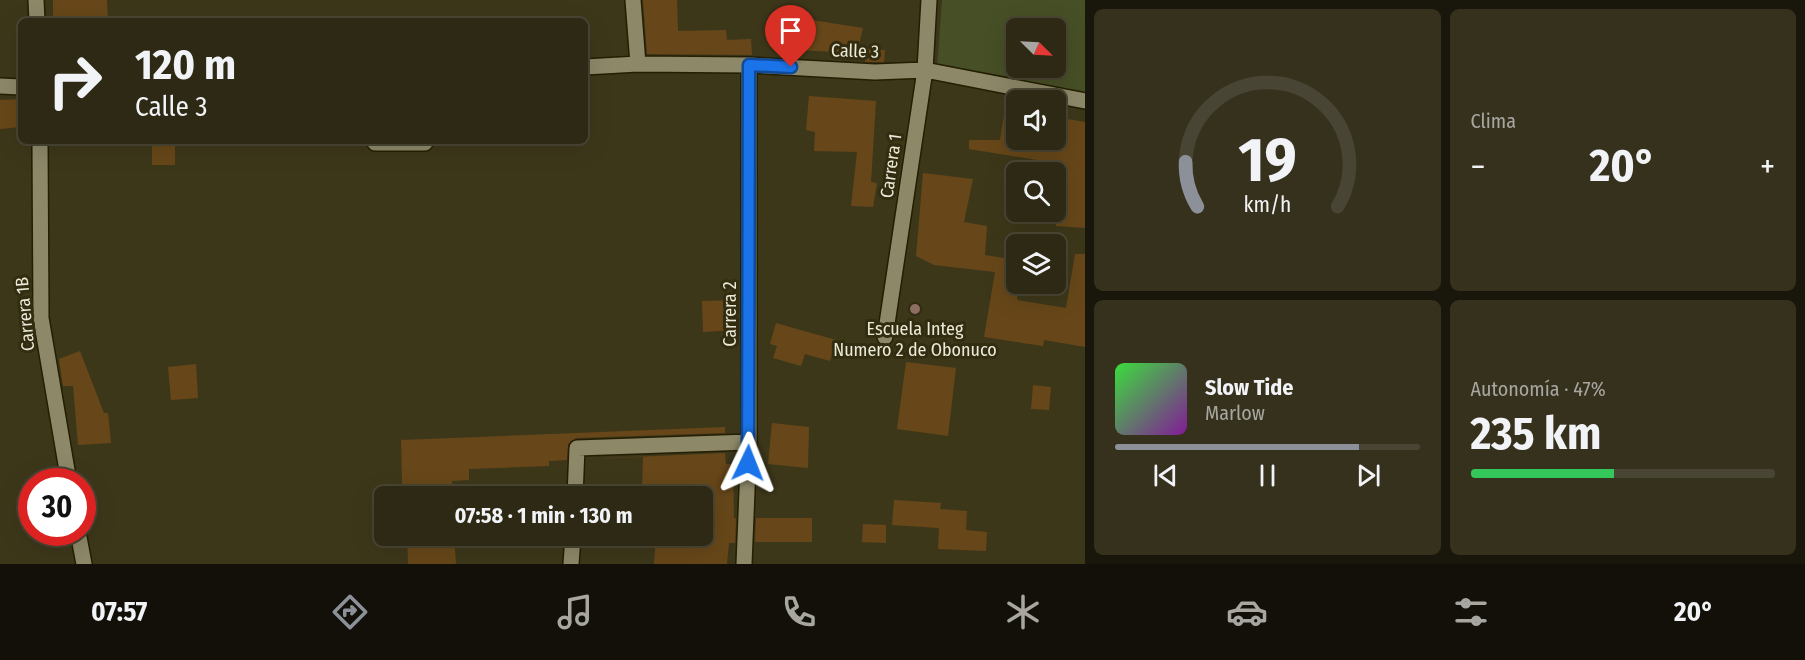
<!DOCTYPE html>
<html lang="es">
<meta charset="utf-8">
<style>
:root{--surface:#2e2914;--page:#36311d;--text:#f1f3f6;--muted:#a7a6a0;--line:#494534;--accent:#8c9099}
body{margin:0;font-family:"Fira Sans Condensed",sans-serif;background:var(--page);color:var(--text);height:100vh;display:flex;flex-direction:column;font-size:22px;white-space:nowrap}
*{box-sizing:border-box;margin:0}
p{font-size:20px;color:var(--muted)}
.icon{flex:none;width:33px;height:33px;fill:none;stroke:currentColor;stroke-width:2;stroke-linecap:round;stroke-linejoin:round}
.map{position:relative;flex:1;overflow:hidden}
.panel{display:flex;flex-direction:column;gap:9px;padding:9px;background:#19170b;width:720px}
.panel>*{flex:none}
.banner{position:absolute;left:18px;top:18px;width:570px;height:126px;border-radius:9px;box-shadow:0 6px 24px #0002,0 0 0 2px var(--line);background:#2e2914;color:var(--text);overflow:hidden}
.needle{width:39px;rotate:114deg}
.fabs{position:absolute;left:1006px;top:18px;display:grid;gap:12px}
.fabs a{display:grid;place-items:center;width:60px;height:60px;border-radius:9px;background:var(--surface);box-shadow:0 6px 24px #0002,0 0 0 2px var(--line);font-size:30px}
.speed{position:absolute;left:18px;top:468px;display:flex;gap:12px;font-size:30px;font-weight:700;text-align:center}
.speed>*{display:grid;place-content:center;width:78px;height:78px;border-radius:50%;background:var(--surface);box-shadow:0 6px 24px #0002,0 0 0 2px var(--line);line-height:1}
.speed .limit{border:9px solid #d22;background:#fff;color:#111}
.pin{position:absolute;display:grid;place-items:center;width:51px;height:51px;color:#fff;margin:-62px -26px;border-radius:50% 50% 50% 0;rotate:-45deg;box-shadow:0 0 6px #0007}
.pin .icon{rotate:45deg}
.me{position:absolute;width:66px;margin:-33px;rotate:2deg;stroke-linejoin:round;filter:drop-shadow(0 0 4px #0008)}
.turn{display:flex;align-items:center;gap:21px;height:126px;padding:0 18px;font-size:27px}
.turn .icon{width:78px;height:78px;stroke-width:2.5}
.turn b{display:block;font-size:42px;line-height:51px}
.big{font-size:45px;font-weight:700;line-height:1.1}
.panel .widget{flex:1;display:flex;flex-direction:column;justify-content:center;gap:9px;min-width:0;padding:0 21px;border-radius:9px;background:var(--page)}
.panel .dial{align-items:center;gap:0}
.dial svg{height:156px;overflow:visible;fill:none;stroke:var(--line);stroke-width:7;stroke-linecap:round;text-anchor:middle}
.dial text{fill:var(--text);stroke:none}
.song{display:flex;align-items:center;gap:18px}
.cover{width:72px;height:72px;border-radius:9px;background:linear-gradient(135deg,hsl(120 70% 55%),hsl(290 70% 35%))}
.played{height:6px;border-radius:3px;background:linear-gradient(90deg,var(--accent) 80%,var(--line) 80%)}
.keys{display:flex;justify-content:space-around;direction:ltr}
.heat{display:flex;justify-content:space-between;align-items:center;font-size:33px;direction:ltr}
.charge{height:9px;border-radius:4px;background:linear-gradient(90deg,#34c759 47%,var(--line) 0)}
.panel .tiles{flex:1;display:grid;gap:9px;grid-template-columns:repeat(2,1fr)}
.trip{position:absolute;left:374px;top:486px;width:339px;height:60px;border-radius:9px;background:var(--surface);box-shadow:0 6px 24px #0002,0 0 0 2px var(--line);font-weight:700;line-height:60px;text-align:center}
.dock{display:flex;height:96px;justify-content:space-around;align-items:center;background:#121008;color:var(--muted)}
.dock .icon{width:42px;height:42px}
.dock .current{color:var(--accent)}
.dock b{font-size:27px;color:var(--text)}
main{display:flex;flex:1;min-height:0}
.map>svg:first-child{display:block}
</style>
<main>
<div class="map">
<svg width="1085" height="564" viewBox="0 0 1085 564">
<rect width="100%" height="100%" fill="#3d371a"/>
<path fill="#474f26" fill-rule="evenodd" d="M 942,0 L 1085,0 L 1085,94 L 937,69 ZM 1017,28 L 1056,28 L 1056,68 L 1017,68 Z"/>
<path fill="#674719" d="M 53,0 L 107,0 L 108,21 L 53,19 Z
M 643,0 L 677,0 L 678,31 L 726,30 L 727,40 L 751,39 L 752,55 L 647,54 Z
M 786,16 L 863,28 L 857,53 L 773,49 Z
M 866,49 L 885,50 L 884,62 L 865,62 Z
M 809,96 L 876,101 L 871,182 L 877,183 L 873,207 L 851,206 L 857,152 L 814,151 L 815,132 L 806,130 Z
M 1007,96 L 1017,98 L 1017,140 L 1056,140 L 1056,117 L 1085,122 L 1085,228 L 1056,226 L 1056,190 L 1068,192 L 1056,186 L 1056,163 L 969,149 L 969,140 L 1000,140 Z
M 21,99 L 21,127 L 0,129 L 0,100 Z
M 152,141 L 175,141 L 175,165 L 152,165 Z
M 923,173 L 973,179 L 964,222 L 987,226 L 985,255 L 1017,260 L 1017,300 L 1066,308 L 1075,254 L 1085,254 L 1085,347 L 1044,340 L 1043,346 L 984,337 L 995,272 L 934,265 L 916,256 Z
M 737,300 L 738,330 L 703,332 L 702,301 Z
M 776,323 L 836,340 L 830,361 L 805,354 L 801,366 L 773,358 L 777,346 L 770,344 Z
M 80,351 L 104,413 L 108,413 L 111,443 L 78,445 L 73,386 L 63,386 L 59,359 Z
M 906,362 L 956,368 L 948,436 L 897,429 Z
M 196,364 L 198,398 L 171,400 L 168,367 Z
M 1033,385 L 1051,387 L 1049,410 L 1031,409 Z
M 772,423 L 809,427 L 808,468 L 768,464 Z
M 725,427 L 725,433 L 576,438 L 568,444 L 567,460 L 549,461 L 549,466 L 469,469 L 469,480 L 452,481 L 453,496 L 405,496 L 402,483 L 401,440 Z
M 725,453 L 726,464 L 733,464 L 734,518 L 736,518 L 735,543 L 729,543 L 727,564 L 654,564 L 656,536 L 702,536 L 702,496 L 658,496 L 658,492 L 642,492 L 643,457 L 586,459 Z
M 894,500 L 941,503 L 940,509 L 967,511 L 966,530 L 987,532 L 986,551 L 938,549 L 939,528 L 892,525 Z
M 756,518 L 812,518 L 812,542 L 755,542 Z
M 863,524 L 886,525 L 886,543 L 862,542 Z
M 407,536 L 454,536 L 456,564 L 408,564 Z"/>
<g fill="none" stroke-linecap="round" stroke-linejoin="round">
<g stroke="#241e02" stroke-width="18">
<path id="minor" d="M 36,0 L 37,21
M 633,0 L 638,64
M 585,67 L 638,64 L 749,65 L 875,72 L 925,70 L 1085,101
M 0,86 L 21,87
M 40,141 L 41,318 L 69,482
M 375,141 L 375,143 L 425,143
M 885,337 L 925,70 L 929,0
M 575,496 L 577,448 L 749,442
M 78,532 L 84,564
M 571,564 L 573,536
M 744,564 L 749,442 L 749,65"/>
</g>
<use href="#minor" stroke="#8d8868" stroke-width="15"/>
</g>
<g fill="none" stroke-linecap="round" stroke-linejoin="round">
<g stroke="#114b97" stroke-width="15">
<path id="route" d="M 748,463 L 749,65 L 791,67"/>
</g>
<use href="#route" stroke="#1a73e8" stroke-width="10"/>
</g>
<circle fill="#8d6e63" stroke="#322d10" stroke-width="2" cx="915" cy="309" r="6"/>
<g text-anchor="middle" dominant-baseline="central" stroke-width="6" stroke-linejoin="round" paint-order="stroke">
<g font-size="18" fill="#ebe9d8" stroke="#322d10">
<text transform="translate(855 51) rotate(2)">Calle 3</text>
<text transform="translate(891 166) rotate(-82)">Carrera 1</text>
<text transform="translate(25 314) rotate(-95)">Carrera 1B</text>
<text transform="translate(730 314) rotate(-90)">Carrera 2</text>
</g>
<g font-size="18" fill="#ebe9d8" stroke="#322d10">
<text x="915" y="329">Escuela Integ<tspan x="915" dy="21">Numero 2 de Obonuco</tspan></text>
</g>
</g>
</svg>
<div class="fabs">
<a><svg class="needle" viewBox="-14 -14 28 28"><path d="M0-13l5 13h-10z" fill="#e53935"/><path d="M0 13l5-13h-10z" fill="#a7a6a0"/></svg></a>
<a><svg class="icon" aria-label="sound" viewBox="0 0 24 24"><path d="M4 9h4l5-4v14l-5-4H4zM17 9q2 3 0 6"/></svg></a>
<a><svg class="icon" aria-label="search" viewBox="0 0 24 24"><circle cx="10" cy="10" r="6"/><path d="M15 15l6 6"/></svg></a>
<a><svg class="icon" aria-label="layers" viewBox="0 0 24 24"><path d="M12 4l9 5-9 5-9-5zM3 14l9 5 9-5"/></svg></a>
</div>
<div class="speed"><div class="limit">30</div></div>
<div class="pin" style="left:791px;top:67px;background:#d93025"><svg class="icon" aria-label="arrive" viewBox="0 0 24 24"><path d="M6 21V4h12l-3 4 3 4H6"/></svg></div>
<svg class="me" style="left:748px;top:463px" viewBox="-20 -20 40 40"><path d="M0-17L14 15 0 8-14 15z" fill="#1a73e8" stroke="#fff" stroke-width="4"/></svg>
<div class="trip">07:58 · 1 min · 130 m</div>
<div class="banner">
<div class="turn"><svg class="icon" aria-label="right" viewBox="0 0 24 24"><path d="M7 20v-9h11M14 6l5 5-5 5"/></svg><div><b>120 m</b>Calle 3</div></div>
</div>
</div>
<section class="panel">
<div class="tiles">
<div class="widget dial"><svg viewBox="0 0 100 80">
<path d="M14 69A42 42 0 1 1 86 69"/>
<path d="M14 69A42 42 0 0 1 8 46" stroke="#8c9099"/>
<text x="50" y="56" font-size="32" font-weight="700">19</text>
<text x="50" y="72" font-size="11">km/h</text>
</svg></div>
<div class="widget"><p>Clima</p>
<div class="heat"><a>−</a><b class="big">20°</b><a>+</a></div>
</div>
<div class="widget">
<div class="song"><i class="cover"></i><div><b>Slow Tide</b><p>Marlow</p></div></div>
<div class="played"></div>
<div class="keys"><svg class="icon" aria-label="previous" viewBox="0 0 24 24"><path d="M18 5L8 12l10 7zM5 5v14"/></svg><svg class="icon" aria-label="pause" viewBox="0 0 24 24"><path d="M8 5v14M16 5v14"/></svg><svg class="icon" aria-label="next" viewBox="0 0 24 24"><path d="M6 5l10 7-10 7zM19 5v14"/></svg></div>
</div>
<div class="widget"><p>Autonomía · 47%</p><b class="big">235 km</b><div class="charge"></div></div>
</div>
</section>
</main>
<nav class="dock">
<b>07:57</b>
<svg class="icon current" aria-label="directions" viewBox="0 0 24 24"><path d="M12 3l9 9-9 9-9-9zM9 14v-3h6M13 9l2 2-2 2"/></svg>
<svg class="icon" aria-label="music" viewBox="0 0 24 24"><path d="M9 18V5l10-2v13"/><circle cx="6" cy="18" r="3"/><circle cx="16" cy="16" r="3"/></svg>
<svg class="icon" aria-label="phone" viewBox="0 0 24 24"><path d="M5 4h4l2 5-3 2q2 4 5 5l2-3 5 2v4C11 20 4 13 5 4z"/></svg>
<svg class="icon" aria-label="climate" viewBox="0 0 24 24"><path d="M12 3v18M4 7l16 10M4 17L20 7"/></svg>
<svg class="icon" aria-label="car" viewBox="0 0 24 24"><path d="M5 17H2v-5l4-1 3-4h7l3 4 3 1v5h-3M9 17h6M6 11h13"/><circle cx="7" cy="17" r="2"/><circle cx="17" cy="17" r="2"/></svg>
<svg class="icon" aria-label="filters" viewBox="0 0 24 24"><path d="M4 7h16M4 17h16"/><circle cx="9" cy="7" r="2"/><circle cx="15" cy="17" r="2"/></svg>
<b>20°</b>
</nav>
